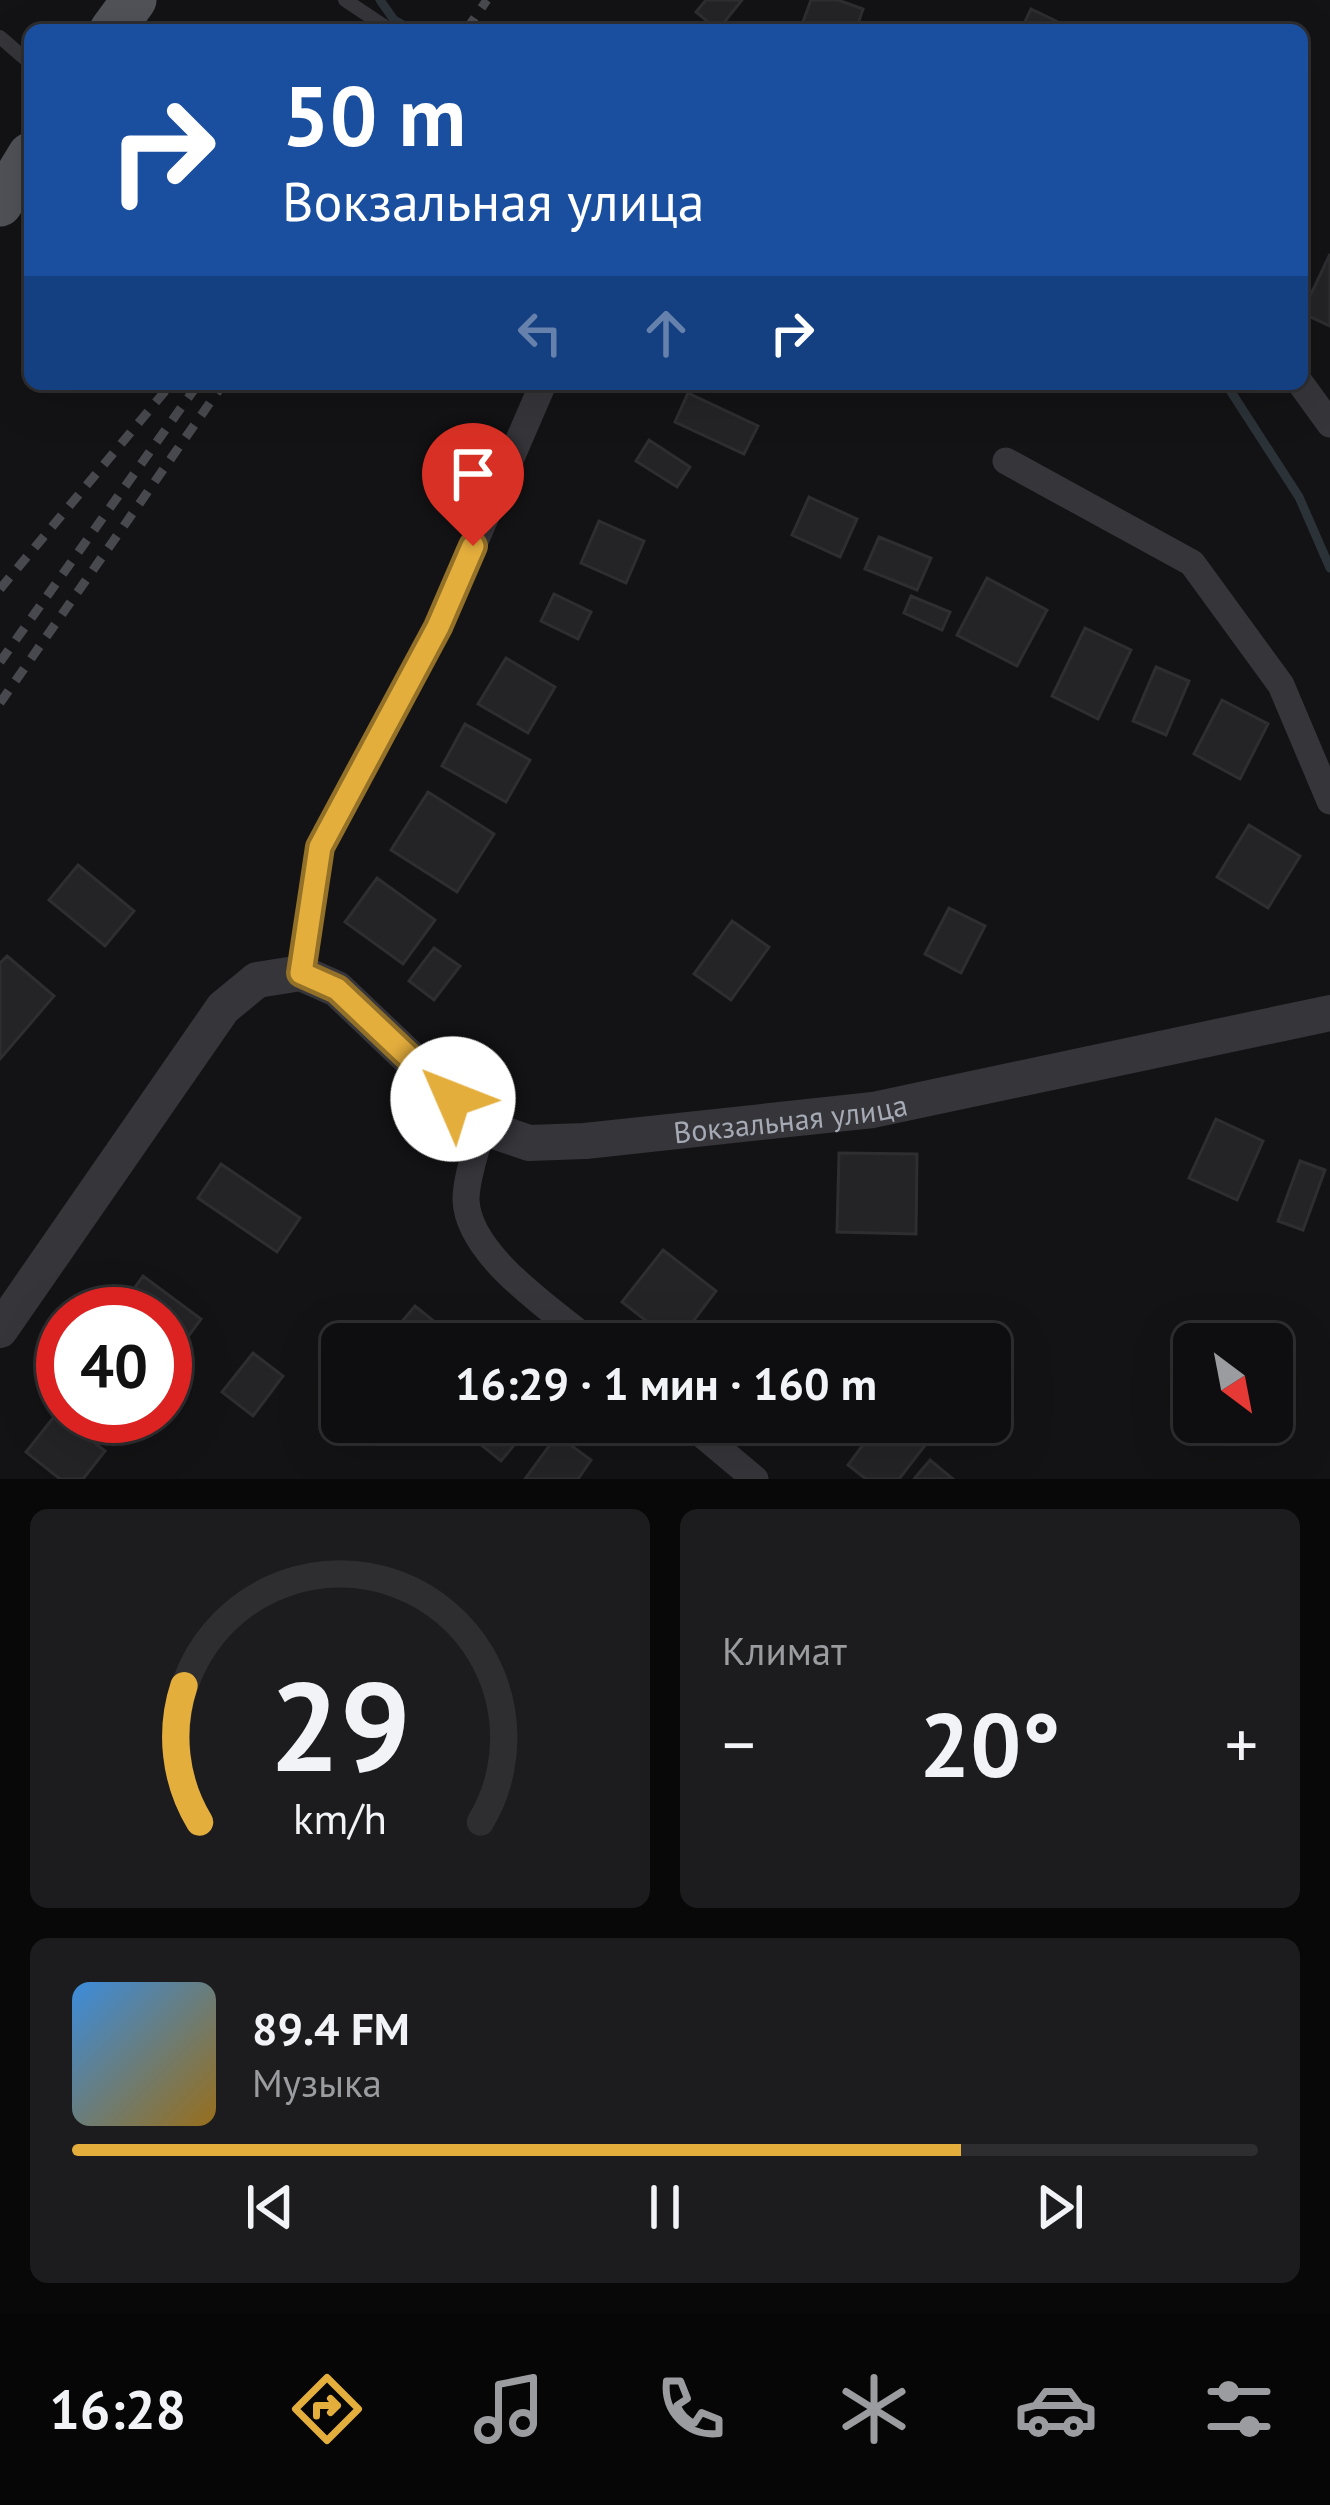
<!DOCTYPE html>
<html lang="ru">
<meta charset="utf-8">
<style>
:root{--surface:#0e0e10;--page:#1c1c1e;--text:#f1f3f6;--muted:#9b9c9f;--line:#2e2e30;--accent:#e4ae3d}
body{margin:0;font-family:"PT Sans",sans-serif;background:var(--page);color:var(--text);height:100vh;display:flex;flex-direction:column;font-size:45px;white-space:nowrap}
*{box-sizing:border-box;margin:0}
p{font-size:39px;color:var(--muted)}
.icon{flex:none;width:66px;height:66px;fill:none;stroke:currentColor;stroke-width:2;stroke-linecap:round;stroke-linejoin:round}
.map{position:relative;height:1479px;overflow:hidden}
.panel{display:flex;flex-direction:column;gap:30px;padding:30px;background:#080809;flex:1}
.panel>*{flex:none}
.guide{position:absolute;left:24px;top:24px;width:1284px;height:366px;border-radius:18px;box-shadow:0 12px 48px #0002,0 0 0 3px var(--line);background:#1a4fa0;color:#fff;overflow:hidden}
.needle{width:78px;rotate:148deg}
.buttons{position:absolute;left:1173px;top:1323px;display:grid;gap:24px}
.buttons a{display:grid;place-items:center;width:120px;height:120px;border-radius:18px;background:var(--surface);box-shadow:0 12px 48px #0002,0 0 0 3px var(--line);font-size:60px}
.speed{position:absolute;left:36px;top:1287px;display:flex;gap:24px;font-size:60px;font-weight:700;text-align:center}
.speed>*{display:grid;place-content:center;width:156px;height:156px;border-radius:50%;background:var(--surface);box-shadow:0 12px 48px #0002,0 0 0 3px var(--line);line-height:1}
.speed .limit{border:18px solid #d22;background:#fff;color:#111}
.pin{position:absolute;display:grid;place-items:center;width:102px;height:102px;color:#fff;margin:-123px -51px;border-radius:50% 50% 50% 0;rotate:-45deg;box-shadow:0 0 12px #0007}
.pin .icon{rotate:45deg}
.me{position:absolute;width:132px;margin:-66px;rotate:314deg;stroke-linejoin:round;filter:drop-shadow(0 0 9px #0008)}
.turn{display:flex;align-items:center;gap:42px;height:252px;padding:0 60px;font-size:54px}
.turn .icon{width:156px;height:156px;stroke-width:2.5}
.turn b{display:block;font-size:84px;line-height:102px}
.lanes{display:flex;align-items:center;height:114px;padding:0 60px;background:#0003;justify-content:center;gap:60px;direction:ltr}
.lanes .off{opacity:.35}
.big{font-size:90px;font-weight:600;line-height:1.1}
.panel .card{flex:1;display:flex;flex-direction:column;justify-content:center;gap:18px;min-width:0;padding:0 42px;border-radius:18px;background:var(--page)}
.panel .dial{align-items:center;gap:0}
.dial svg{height:312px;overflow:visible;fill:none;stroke:var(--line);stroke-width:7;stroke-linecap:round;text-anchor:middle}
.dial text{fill:var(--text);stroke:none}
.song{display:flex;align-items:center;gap:36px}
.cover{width:144px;height:144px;border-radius:18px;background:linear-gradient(135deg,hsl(210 70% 55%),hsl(40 70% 35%))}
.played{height:12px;border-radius:6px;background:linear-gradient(90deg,var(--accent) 75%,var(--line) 75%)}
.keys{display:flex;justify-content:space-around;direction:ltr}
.heat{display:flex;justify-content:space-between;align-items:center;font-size:66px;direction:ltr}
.panel .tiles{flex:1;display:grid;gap:30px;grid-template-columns:1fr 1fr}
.card:last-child{grid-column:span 2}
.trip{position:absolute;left:321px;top:1323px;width:690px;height:120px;border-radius:18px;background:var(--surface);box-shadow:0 12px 48px #0002,0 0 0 3px var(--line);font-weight:600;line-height:120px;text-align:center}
.dock{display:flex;height:192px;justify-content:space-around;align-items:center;background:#060606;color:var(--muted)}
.dock .icon{width:84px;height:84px}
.dock .selected{color:var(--accent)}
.dock b{font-size:54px;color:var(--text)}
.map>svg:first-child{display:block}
</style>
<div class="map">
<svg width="1330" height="1479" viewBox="0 0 1330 1479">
<rect width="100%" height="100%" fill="#131315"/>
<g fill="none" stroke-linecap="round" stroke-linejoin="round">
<path stroke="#2b3238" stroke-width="9" d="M 380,0 L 394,20 L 412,30
M 1226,384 L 1299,497 L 1330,568"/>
</g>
<path fill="#242326" stroke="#2e2e31" stroke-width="3" d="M 706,0 L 742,0 L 718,30 L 696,12 Z
M 811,0 L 838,0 L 863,9 L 856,30 L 800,30 Z
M 1031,9 L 1075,30 L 1021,30 Z
M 1330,254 L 1330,326 L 1302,313 Z
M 688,393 L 758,426 L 744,454 L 675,422 Z
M 649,440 L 690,467 L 677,487 L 636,461 Z
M 809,497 L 857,519 L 840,557 L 792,535 Z
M 599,521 L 644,541 L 626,583 L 581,563 Z
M 879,537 L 931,558 L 917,590 L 865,569 Z
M 987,578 L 1047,610 L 1017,666 L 957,635 Z
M 554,594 L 591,612 L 578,639 L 541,621 Z
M 911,596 L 950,612 L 942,630 L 904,613 Z
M 1085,628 L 1131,650 L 1098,719 L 1052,696 Z
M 506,658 L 555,687 L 528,733 L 478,704 Z
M 1156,667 L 1189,681 L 1166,735 L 1133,721 Z
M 1222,700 L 1268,724 L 1240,779 L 1194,754 Z
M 465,724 L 530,760 L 506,802 L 442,766 Z
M 428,792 L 494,834 L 457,892 L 391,850 Z
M 1249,825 L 1300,856 L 1268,908 L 1217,877 Z
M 78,865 L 134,911 L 105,946 L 49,900 Z
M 377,878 L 435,920 L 403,964 L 345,922 Z
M 949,908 L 985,926 L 961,973 L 925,954 Z
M 732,921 L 769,947 L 731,1000 L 694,974 Z
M 434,948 L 460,966 L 434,1000 L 409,981 Z
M 7,956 L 54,996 L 0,1059 L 0,963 Z
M 1216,1119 L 1263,1141 L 1237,1200 L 1189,1178 Z
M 839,1153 L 917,1154 L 916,1234 L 837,1232 Z
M 1300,1161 L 1325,1170 L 1303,1230 L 1278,1221 Z
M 221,1164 L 300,1218 L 277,1252 L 198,1198 Z
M 663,1250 L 716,1291 L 676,1344 L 622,1302 Z
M 143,1276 L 201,1319 L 170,1361 L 165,1358 L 165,1314 L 116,1314 Z
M 415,1306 L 462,1344 L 383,1344 Z
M 253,1353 L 283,1376 L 253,1416 L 222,1392 Z
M 57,1413 L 105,1451 L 83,1479 L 60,1479 L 26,1452 Z
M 453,1422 L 533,1422 L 501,1461 Z
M 880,1422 L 897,1422 L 926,1444 L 899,1479 L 866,1479 L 848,1465 Z
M 557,1435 L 591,1460 L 578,1479 L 525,1479 Z
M 930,1460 L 953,1479 L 914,1479 Z"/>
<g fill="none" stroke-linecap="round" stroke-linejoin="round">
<path stroke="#35353a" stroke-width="14" d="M 345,0 L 390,30
M 0,37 L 30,63"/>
<path stroke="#35353a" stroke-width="27" d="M 1301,384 L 1330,424
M 1006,461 L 1192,563 L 1281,685 L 1330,801
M 301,973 L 320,847 L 438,627 L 543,384
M 482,1127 C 477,1149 466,1177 466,1200 C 468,1256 554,1311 593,1344
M 687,1422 L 755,1479"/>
<path stroke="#35353a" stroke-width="36" id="s1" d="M 0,1330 L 223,1008 L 257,980 L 301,973 L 337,989 L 482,1127 L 529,1143 L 585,1141 L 873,1110 L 1330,1013"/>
<path stroke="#515258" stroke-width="45" d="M 112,30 L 134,0
M 0,204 L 30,155"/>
<path stroke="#48494e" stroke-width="9" stroke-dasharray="15 12" stroke-linecap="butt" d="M 466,30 L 487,0
M 0,589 L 171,384
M 0,662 L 198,384
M 0,703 L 223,384"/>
</g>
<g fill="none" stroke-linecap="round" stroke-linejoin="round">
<g stroke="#947128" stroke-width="30">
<path id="route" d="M 453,1099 L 337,989 L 301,973 L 320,847 L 438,627 L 473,546"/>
</g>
<use href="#route" stroke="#e4ae3d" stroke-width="21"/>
</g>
<g text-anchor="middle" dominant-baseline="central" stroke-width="12" stroke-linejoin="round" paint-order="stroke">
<g font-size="30" fill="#a6aab4" stroke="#0f0e10">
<text stroke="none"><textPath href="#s1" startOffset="1032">Вокзальная улица</textPath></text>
</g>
</g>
</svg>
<div class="buttons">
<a><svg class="needle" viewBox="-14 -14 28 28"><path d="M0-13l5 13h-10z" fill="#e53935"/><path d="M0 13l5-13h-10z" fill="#9b9c9f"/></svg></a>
</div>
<div class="speed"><div class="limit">40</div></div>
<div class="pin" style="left:473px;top:546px;background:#d93025"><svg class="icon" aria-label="arrive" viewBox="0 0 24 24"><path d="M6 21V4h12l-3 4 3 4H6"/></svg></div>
<svg class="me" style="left:453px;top:1099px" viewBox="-20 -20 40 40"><circle r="19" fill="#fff"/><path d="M0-13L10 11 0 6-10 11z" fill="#e4ae3d"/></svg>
<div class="trip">16:29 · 1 мин · 160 m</div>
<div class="guide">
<div class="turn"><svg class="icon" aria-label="right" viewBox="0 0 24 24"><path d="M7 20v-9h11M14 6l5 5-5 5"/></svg><div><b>50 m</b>Вокзальная улица</div></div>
<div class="lanes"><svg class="icon off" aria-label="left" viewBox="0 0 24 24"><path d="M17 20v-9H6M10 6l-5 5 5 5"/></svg><svg class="icon off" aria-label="ahead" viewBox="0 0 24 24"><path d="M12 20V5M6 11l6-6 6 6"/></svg><svg class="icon" aria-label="right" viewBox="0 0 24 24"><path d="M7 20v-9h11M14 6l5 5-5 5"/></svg></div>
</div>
</div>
<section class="panel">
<div class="tiles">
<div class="card dial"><svg viewBox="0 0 100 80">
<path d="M14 69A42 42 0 1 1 86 69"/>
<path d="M14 69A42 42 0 0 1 10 34" stroke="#e4ae3d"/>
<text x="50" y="56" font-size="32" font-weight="700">29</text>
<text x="50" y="72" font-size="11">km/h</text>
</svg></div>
<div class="card"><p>Климат</p>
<div class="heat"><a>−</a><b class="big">20°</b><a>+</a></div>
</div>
<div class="card">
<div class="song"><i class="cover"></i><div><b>89.4 FM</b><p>Музыка</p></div></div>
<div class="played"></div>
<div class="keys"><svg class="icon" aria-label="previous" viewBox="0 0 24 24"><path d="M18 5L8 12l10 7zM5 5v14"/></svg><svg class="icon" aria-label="pause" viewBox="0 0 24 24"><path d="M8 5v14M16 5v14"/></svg><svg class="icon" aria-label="next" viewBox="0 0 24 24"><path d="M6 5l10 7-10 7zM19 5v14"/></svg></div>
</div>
</div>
</section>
<nav class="dock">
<b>16:28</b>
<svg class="icon selected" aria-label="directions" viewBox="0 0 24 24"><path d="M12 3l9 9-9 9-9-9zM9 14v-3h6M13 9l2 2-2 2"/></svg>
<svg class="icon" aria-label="music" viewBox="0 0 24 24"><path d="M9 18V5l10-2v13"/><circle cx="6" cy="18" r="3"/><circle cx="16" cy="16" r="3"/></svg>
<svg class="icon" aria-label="phone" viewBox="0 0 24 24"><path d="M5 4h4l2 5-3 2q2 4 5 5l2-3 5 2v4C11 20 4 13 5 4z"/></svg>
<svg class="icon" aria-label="climate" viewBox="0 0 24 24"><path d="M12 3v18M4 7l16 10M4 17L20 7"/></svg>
<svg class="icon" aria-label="car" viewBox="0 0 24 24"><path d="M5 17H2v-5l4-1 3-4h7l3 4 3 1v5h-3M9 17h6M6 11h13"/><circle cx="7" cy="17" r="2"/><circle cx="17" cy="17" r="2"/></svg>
<svg class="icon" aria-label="filters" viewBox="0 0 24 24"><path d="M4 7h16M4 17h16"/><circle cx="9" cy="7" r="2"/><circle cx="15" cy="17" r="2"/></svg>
</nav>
